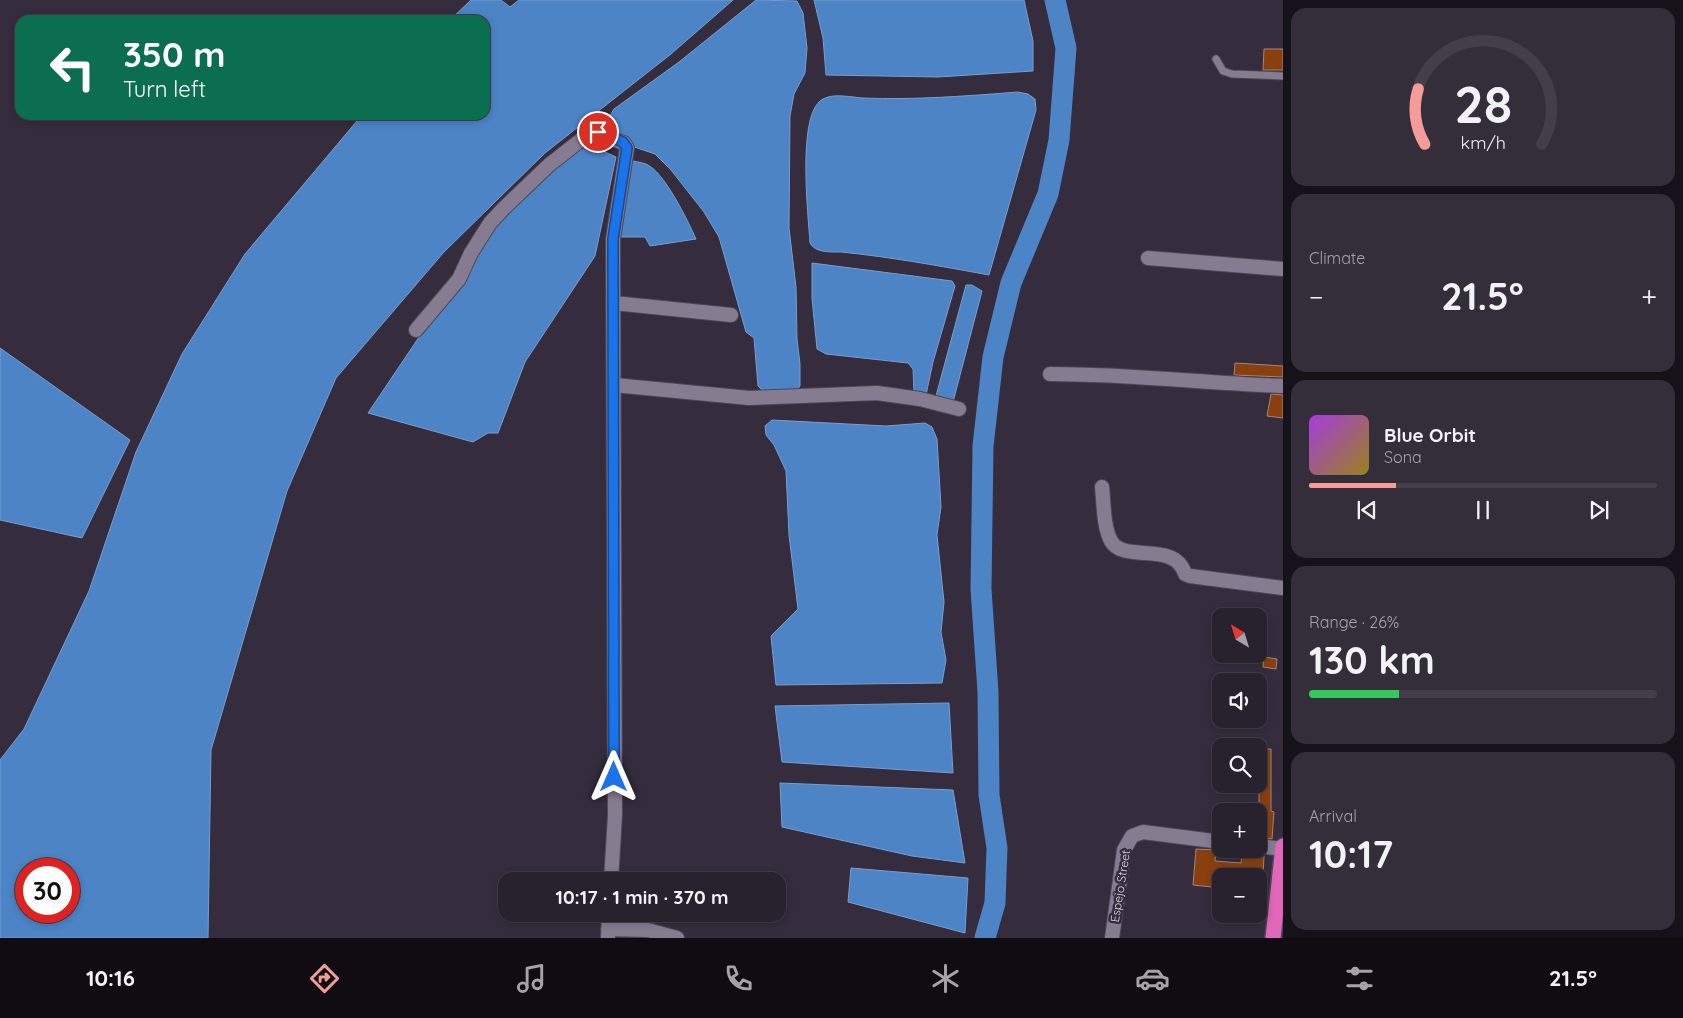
<!DOCTYPE html>
<meta charset="utf-8">
<style>
:root{--surface:#28212e;--page:#342e3a;--text:#f1f3f6;--muted:#a5a3aa;--line:#443e4a;--accent:#f59b98}
body{margin:0;font-family:Quicksand,sans-serif;background:var(--page);color:var(--text);height:100vh;display:flex;flex-direction:column;font-size:19px;white-space:nowrap}
*{box-sizing:border-box;margin:0}
p{font-size:16px;color:var(--muted)}
.icon{flex:none;width:28px;height:28px;fill:none;stroke:currentColor;stroke-width:2;stroke-linecap:round;stroke-linejoin:round}
.map{position:relative;flex:1;overflow:hidden}
.panel{display:flex;flex-direction:column;gap:8px;padding:8px;background:#161219;width:400px}
.panel>*{flex:none}
.guide{position:absolute;left:15px;top:15px;width:475px;height:105px;border-radius:15px;box-shadow:0 2px 8px #0003,0 0 0 1px var(--line);background:#0b6e4f;color:#fff;overflow:hidden}
.needle{width:32px;rotate:322deg}
.tools{position:absolute;left:1212px;top:608px;display:grid;gap:10px}
.tools a{display:grid;place-items:center;width:55px;height:55px;border-radius:10px;background:var(--surface);box-shadow:0 2px 8px #0003,0 0 0 1px var(--line);font-size:25px}
.speed{position:absolute;left:15px;top:858px;display:flex;gap:10px;font-size:25px;font-weight:700;text-align:center}
.speed>*{display:grid;place-content:center;width:65px;height:65px;border-radius:50%;background:var(--surface);box-shadow:0 2px 8px #0003,0 0 0 1px var(--line);line-height:1}
.speed .limit{border:8px solid #d22;background:#fff;color:#111}
.pin{position:absolute;display:grid;place-items:center;width:42px;height:42px;color:#fff;margin:-21px;border:2px solid #fff;border-radius:50%;box-shadow:0 1px 5px #0007}
.me{position:absolute;width:55px;margin:-28px;rotate:0deg;stroke-linejoin:round;filter:drop-shadow(0 0 4px #0008)}
.turn{display:flex;align-items:center;gap:18px;height:105px;padding:0 25px;font-size:22px}
.turn .icon{width:65px;height:65px;stroke-width:2.5}
.turn b{display:block;font-size:35px;line-height:42px}
.big{font-size:38px;font-weight:700;line-height:1.1}
.panel .tile{flex:1;display:flex;flex-direction:column;justify-content:center;gap:8px;min-width:0;padding:0 18px;border-radius:15px;background:var(--page)}
.panel .dial{align-items:center;gap:0}
.dial svg{height:130px;overflow:visible;fill:none;stroke:var(--line);stroke-width:7;stroke-linecap:round;text-anchor:middle}
.dial text{fill:var(--text);stroke:none}
.song{display:flex;align-items:center;gap:15px}
.cover{width:60px;height:60px;border-radius:8px;background:linear-gradient(135deg,hsl(280 70% 55%),hsl(50 70% 35%))}
.played{height:5px;border-radius:2px;background:linear-gradient(90deg,var(--accent) 25%,var(--line) 25%)}
.keys{display:flex;justify-content:space-around;direction:ltr}
.heat{display:flex;justify-content:space-between;align-items:center;font-size:28px;direction:ltr}
.charge{height:8px;border-radius:4px;background:linear-gradient(90deg,#34c759 26%,var(--line) 0)}
.trip{position:absolute;left:498px;top:872px;width:288px;height:50px;border-radius:15px;background:var(--surface);box-shadow:0 2px 8px #0003,0 0 0 1px var(--line);font-weight:700;line-height:50px;text-align:center}
.tab-bar{display:flex;height:80px;justify-content:space-around;align-items:center;background:#100d12;color:var(--muted)}
.tab-bar .icon{width:35px;height:35px}
.tab-bar .current{color:var(--accent)}
.tab-bar b{font-size:22px;color:var(--text)}
main{display:flex;flex:1;min-height:0}
.map>svg:first-child{display:block}
</style>
<main>
<div class="map">
<svg width="1283" height="938" viewBox="0 0 1283 938">
<rect width="100%" height="100%" fill="#352c3d"/>
<path fill="#4c84c5" stroke="#789ecf" fill-rule="evenodd" d="M 471,0 L 501,0 L 510,7 L 519,0 L 733,0 L 671,54 L 545,153 L 444,252 L 336,378 L 287,491 L 211,750 L 208,938 L 0,938 L 0,760 L 24,729 L 89,591 L 136,452 L 182,354 L 245,254 L 362,115 L 485,115 L 485,20 L 450,20 ZM 26,869 L 69,869 L 69,911 L 26,911 Z
M 756,0 L 797,1 L 803,13 L 807,48 L 805,73 L 794,94 L 790,116 L 789,228 L 796,287 L 797,339 L 800,364 L 800,386 L 793,394 L 765,393 L 758,386 L 754,338 L 746,332 L 719,237 L 704,212 L 671,170 L 655,154 L 602,136 L 608,119 L 614,109 L 679,62 Z
M 814,0 L 1024,0 L 1033,41 L 1033,71 L 938,77 L 826,75 L 823,38 Z
M 1018,92 L 1028,94 L 1035,99 L 1036,110 L 989,275 C 940,266 891,257 841,252 C 831,252 815,253 810,243 C 808,214 798,122 819,102 C 829,92 849,97 863,98 C 915,100 967,96 1018,92 Z
M 585,143 L 616,157 L 595,256 L 525,362 L 498,433 L 488,433 L 473,442 L 368,413 L 487,236 L 507,212 Z
M 626,160 C 633,161 640,162 646,164 C 664,171 688,221 696,239 L 650,246 L 645,237 L 615,237 Z
M 812,263 L 952,281 L 955,286 L 933,362 L 926,395 L 914,393 L 913,369 L 908,363 L 826,354 L 817,349 L 812,298 Z
M 966,285 L 972,285 L 982,291 L 952,406 L 937,411 L 933,407 Z
M 0,348 L 130,440 L 82,538 L 0,520 Z
M 772,420 L 886,426 L 925,423 L 932,427 L 937,439 L 941,507 L 937,535 L 944,602 L 941,632 L 946,660 L 942,683 L 776,685 L 771,636 L 798,609 L 789,535 L 786,471 L 774,445 L 766,435 L 765,426 Z
M 949,703 L 953,773 L 782,762 L 775,706 Z
M 780,783 L 953,790 L 965,863 L 912,856 L 782,827 Z
M 851,868 L 968,878 L 965,933 L 848,902 Z"/>
<g fill="none" stroke-linecap="round" stroke-linejoin="round">
<path stroke="#4c84c5" stroke-width="21" d="M 985,938 L 995,903 L 997,848 L 989,795 L 988,692 L 981,589 L 983,446 L 993,357 L 1011,283 L 1048,194 L 1059,140 L 1066,48 L 1055,0"/>
</g>
<path fill="#893f0e" stroke="#9f887d" d="M 1264,49 L 1283,49 L 1283,70 L 1263,70 Z
M 1235,363 L 1283,366 L 1283,377 L 1234,375 Z
M 1271,394 L 1283,395 L 1283,418 L 1267,416 Z
M 1264,657 L 1277,659 L 1276,669 L 1263,667 Z
M 1259,749 L 1271,749 L 1271,811 L 1274,812 L 1272,839 L 1259,837 Z
M 1196,849 L 1216,850 L 1215,861 L 1241,863 L 1242,854 L 1264,856 L 1263,876 L 1221,876 L 1221,888 L 1193,885 Z"/>
<g fill="none" stroke-linecap="round" stroke-linejoin="round">
<g stroke="#4f4756" stroke-width="9">
<path id="lane" d="M 1216,59 L 1223,71 L 1232,74 L 1283,76"/>
</g>
<g stroke="#4f4756" stroke-width="16">
<path id="street" d="M 1148,258 L 1283,269
M 614,303 L 731,315
M 416,330 L 459,279 L 471,253 L 490,223 L 504,208 L 549,165 L 591,132 L 624,143 L 627,148 L 613,239 L 615,815 L 611,881
M 1050,374 C 1128,374 1205,383 1283,386
M 614,385 L 749,398 L 877,393 L 920,399 L 959,409
M 1102,487 C 1104,503 1103,526 1111,541 C 1124,564 1175,540 1185,574 L 1190,576 L 1283,588
M 1259,846 L 1283,849
M 608,929 L 648,930 L 677,938
M 608,937 L 609,914
M 1112,938 L 1124,850 L 1132,836 L 1143,832 L 1221,842"/>
</g>
<g stroke="#4f4756" stroke-width="18">
<path id="highway" d="M 1273,938 L 1283,846"/>
</g>
<use href="#lane" stroke="#867c91" stroke-width="7"/>
<use href="#street" stroke="#867c91" stroke-width="14"/>
<use href="#highway" stroke="#e067b9" stroke-width="15"/>
</g>
<g fill="none" stroke-linecap="round" stroke-linejoin="round">
<g stroke="#114b97" stroke-width="12">
<path id="route" d="M 598,132 L 623,142 L 627,148 L 613,239 L 614,777"/>
</g>
<use href="#route" stroke="#1a73e8" stroke-width="9"/>
</g>
<g text-anchor="middle" dominant-baseline="central" stroke-width="5" stroke-linejoin="round" paint-order="stroke">
<g font-size="12" fill="#dfd9e5" stroke="#352c3d">
<text transform="translate(1120 886) rotate(-81)">Espejo Street</text>
</g>
</g>
</svg>
<div class="tools">
<a><svg class="needle" viewBox="-14 -14 28 28"><path d="M0-13l5 13h-10z" fill="#e53935"/><path d="M0 13l5-13h-10z" fill="#a5a3aa"/></svg></a>
<a><svg class="icon" aria-label="sound" viewBox="0 0 24 24"><path d="M4 9h4l5-4v14l-5-4H4zM17 9q2 3 0 6"/></svg></a>
<a><svg class="icon" aria-label="search" viewBox="0 0 24 24"><circle cx="10" cy="10" r="6"/><path d="M15 15l6 6"/></svg></a>
<a>+</a>
<a>−</a>
</div>
<div class="speed"><div class="limit">30</div></div>
<div class="pin" style="left:598px;top:132px;background:#d93025"><svg class="icon" aria-label="arrive" viewBox="0 0 24 24"><path d="M6 21V4h12l-3 4 3 4H6"/></svg></div>
<svg class="me" style="left:614px;top:777px" viewBox="-20 -20 40 40"><path d="M0-17L14 15 0 8-14 15z" fill="#1a73e8" stroke="#fff" stroke-width="4"/></svg>
<div class="trip">10:17 · 1 min · 370 m</div>
<div class="guide">
<div class="turn"><svg class="icon" aria-label="left" viewBox="0 0 24 24"><path d="M17 20v-9H6M10 6l-5 5 5 5"/></svg><div><b>350 m</b>Turn left</div></div>
</div>
</div>
<section class="panel">
<div class="tile dial"><svg viewBox="0 0 100 80">
<path d="M14 69A42 42 0 1 1 86 69"/>
<path d="M14 69A42 42 0 0 1 10 35" stroke="#f59b98"/>
<text x="50" y="56" font-size="32" font-weight="700">28</text>
<text x="50" y="72" font-size="11">km/h</text>
</svg></div>
<div class="tile"><p>Climate</p>
<div class="heat"><a>−</a><b class="big">21.5°</b><a>+</a></div>
</div>
<div class="tile">
<div class="song"><i class="cover"></i><div><b>Blue Orbit</b><p>Sona</p></div></div>
<div class="played"></div>
<div class="keys"><svg class="icon" aria-label="previous" viewBox="0 0 24 24"><path d="M18 5L8 12l10 7zM5 5v14"/></svg><svg class="icon" aria-label="pause" viewBox="0 0 24 24"><path d="M8 5v14M16 5v14"/></svg><svg class="icon" aria-label="next" viewBox="0 0 24 24"><path d="M6 5l10 7-10 7zM19 5v14"/></svg></div>
</div>
<div class="tile"><p>Range · 26%</p><b class="big">130 km</b><div class="charge"></div></div>
<div class="tile"><p>Arrival</p><b class="big">10:17</b></div>
</section>
</main>
<nav class="tab-bar">
<b>10:16</b>
<svg class="icon current" aria-label="directions" viewBox="0 0 24 24"><path d="M12 3l9 9-9 9-9-9zM9 14v-3h6M13 9l2 2-2 2"/></svg>
<svg class="icon" aria-label="music" viewBox="0 0 24 24"><path d="M9 18V5l10-2v13"/><circle cx="6" cy="18" r="3"/><circle cx="16" cy="16" r="3"/></svg>
<svg class="icon" aria-label="phone" viewBox="0 0 24 24"><path d="M5 4h4l2 5-3 2q2 4 5 5l2-3 5 2v4C11 20 4 13 5 4z"/></svg>
<svg class="icon" aria-label="climate" viewBox="0 0 24 24"><path d="M12 3v18M4 7l16 10M4 17L20 7"/></svg>
<svg class="icon" aria-label="car" viewBox="0 0 24 24"><path d="M5 17H2v-5l4-1 3-4h7l3 4 3 1v5h-3M9 17h6M6 11h13"/><circle cx="7" cy="17" r="2"/><circle cx="17" cy="17" r="2"/></svg>
<svg class="icon" aria-label="filters" viewBox="0 0 24 24"><path d="M4 7h16M4 17h16"/><circle cx="9" cy="7" r="2"/><circle cx="15" cy="17" r="2"/></svg>
<b>21.5°</b>
</nav>
